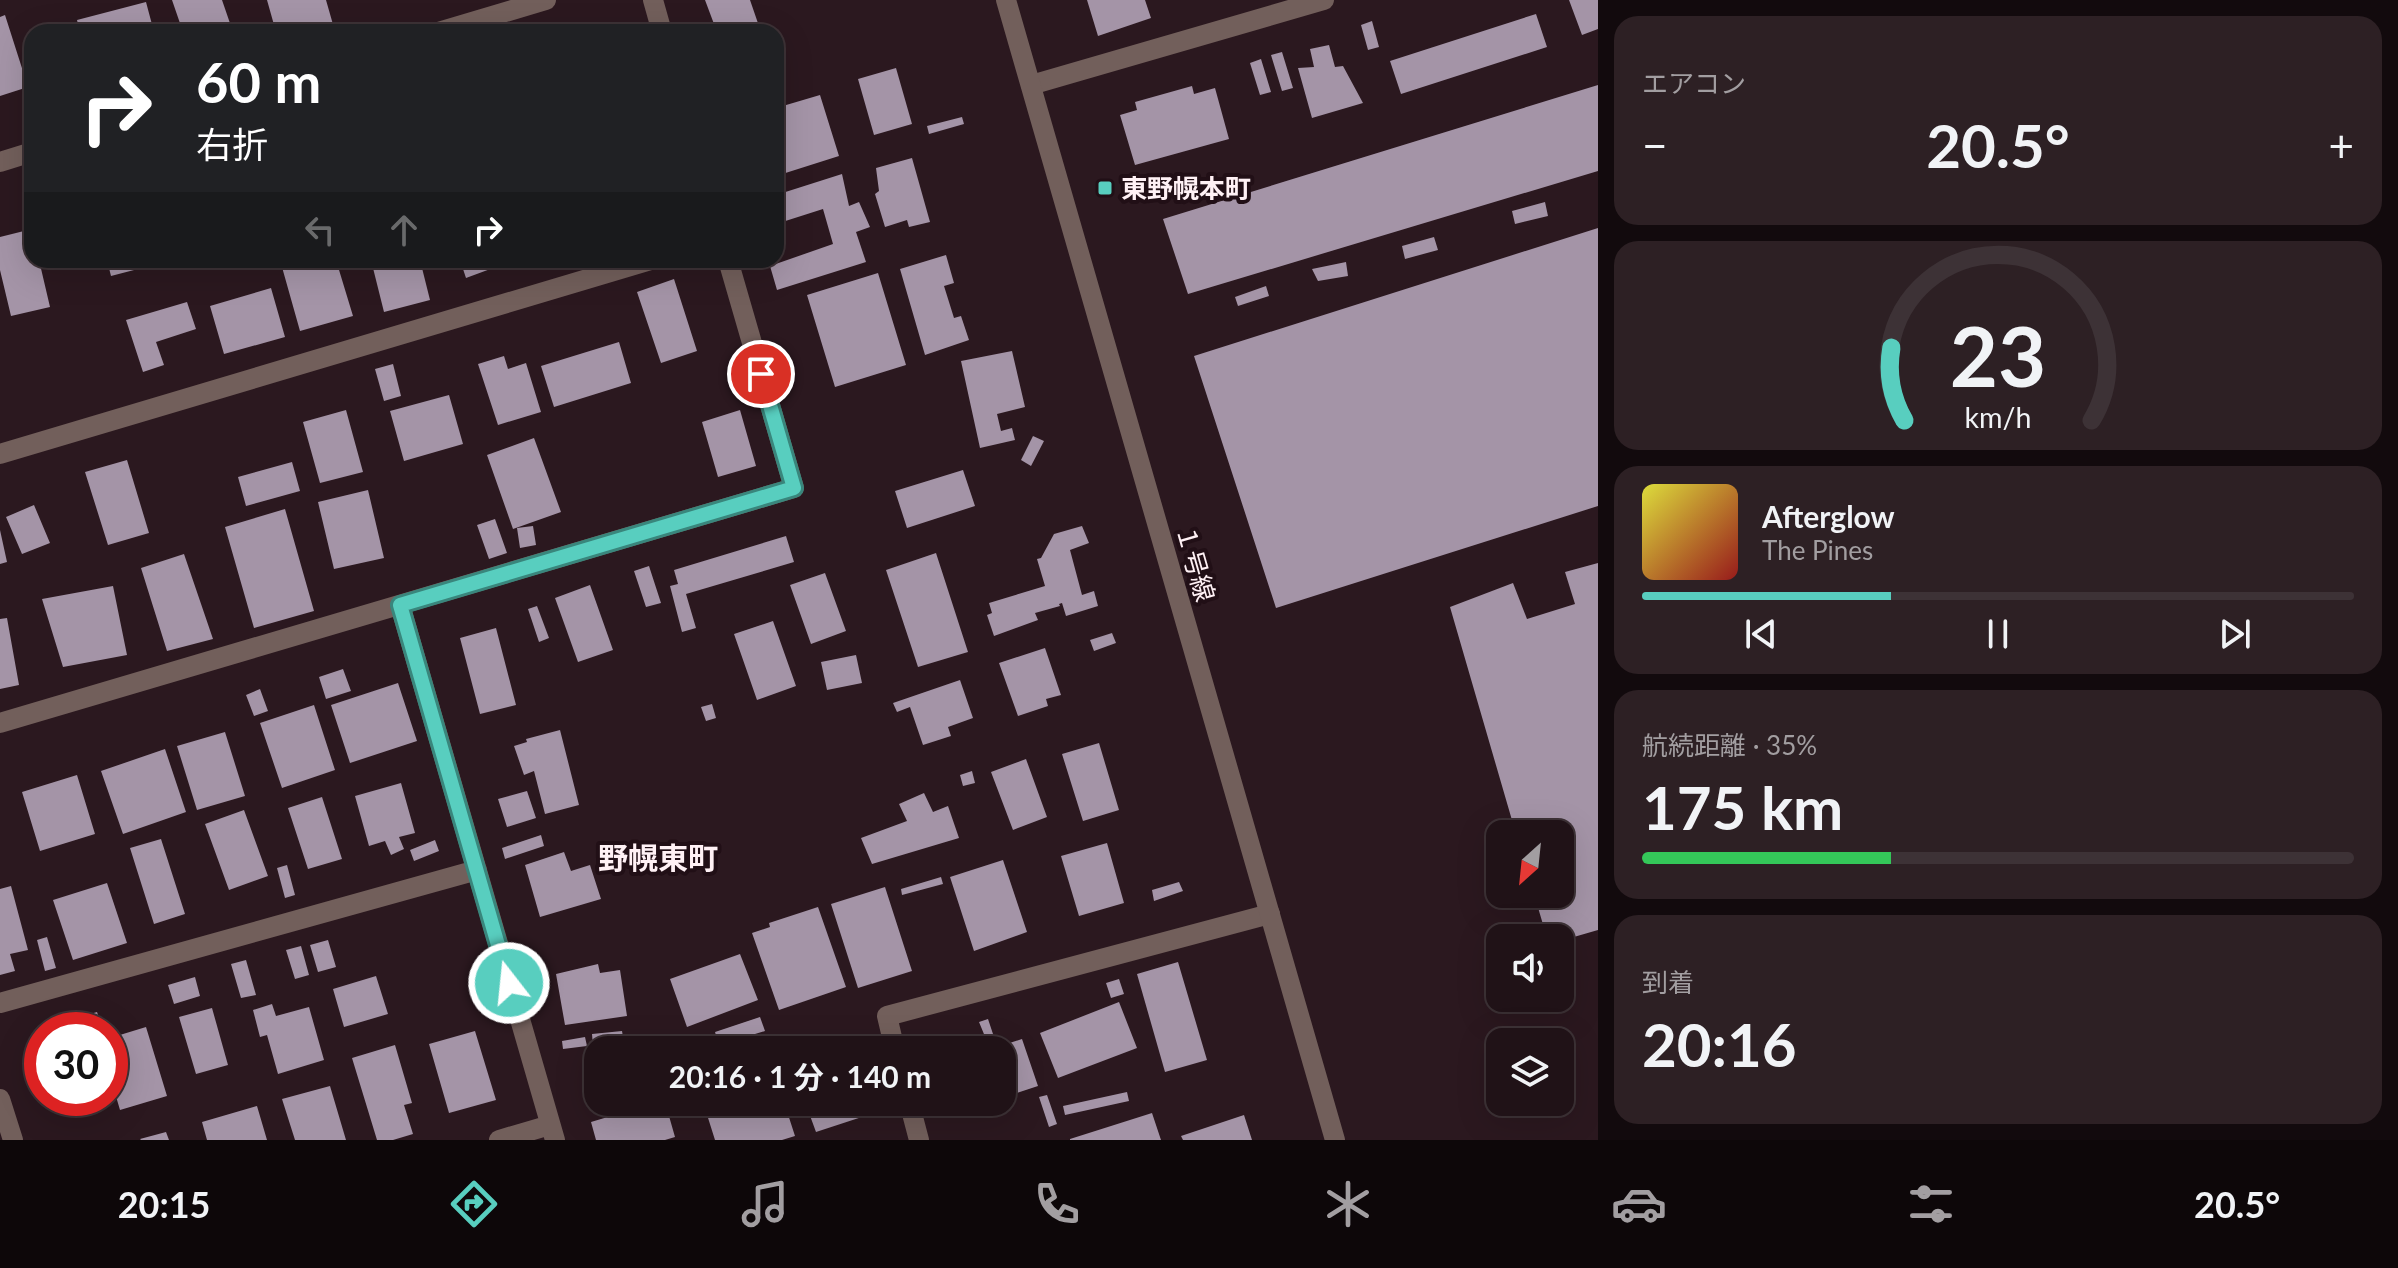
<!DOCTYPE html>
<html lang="ja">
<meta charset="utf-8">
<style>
:root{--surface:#201217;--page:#2d2024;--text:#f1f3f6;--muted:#a29ea1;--line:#3d3236;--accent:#58cebf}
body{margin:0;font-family:Lato,"Noto Sans JP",sans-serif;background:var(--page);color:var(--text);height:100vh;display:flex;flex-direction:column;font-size:30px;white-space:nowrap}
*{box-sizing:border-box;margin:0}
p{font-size:26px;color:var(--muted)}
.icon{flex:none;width:44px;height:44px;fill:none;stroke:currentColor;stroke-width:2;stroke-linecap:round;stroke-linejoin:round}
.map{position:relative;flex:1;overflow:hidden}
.panel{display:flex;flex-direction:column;gap:16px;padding:16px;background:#120a0d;width:800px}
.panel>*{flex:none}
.guide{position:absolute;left:24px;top:24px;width:760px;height:244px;border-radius:24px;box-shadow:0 8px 32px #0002,0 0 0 2px var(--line);background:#202124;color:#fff;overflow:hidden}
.needle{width:52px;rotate:207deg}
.buttons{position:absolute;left:1486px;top:820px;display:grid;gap:16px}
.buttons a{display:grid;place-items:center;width:88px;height:88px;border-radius:16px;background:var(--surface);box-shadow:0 8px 32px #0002,0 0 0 2px var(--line);font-size:40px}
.speed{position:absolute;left:24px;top:1012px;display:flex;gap:16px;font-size:40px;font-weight:700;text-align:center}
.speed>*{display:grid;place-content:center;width:104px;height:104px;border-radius:50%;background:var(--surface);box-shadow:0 8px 32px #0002,0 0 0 2px var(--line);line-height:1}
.speed .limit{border:12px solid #d22;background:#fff;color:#111}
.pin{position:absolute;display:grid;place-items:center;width:68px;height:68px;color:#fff;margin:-34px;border:4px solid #fff;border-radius:50%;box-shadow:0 2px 8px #0007}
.me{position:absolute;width:88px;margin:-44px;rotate:344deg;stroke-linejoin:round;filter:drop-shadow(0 0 6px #0008)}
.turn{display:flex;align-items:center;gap:28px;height:168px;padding:0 40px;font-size:36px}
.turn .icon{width:104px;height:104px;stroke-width:2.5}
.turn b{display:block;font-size:56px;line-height:68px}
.lanes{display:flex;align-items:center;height:76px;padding:0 40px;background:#0003;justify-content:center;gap:40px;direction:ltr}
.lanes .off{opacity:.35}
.big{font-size:60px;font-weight:700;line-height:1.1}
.panel .card{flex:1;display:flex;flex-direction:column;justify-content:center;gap:12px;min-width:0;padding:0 28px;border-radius:24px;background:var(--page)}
.panel .dial{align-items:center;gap:0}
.dial svg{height:208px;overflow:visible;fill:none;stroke:var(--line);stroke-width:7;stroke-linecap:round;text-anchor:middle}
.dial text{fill:var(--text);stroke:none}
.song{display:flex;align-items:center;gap:24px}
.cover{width:96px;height:96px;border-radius:12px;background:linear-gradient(135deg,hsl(60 70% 55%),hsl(0 70% 35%))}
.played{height:8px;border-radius:4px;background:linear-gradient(90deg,var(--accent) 35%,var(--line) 35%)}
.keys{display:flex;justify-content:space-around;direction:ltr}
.heat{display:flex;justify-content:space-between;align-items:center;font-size:44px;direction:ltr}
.charge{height:12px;border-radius:6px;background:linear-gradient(90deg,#34c759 35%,var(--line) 0)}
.trip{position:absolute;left:584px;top:1036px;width:432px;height:80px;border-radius:24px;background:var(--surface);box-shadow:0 8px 32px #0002,0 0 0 2px var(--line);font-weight:700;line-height:80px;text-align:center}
.dock{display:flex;height:128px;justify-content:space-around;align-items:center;background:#0d0709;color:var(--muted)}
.dock .icon{width:56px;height:56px}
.dock .on{color:var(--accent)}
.dock b{font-size:36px;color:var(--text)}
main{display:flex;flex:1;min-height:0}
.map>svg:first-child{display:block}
</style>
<main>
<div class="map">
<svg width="1598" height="1140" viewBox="0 0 1598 1140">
<rect width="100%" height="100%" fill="#2b181f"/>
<path fill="#a494a7" d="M 172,0 L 222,0 L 233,32 L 183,32 Z
M 267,0 L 326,0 L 334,28 L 319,32 L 276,32 Z
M 705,0 L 750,0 L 761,32 L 717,32 Z
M 1087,0 L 1145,0 L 1151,18 L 1098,36 Z
M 1569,0 L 1598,0 L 1598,29 L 1582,35 Z
M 146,2 L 154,32 L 80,32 L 77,20 Z
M 1536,14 L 1547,47 L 1401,94 L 1390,61 Z
M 5,15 L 28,87 L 0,96 L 0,17 Z
M 1372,21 L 1379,47 L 1368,50 L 1361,25 Z
M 608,23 L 609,26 L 620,23 L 623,32 L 582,32 Z
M 1329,45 L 1335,67 L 1343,66 L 1363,103 L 1312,118 L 1298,68 L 1314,67 L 1310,49 Z
M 1282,52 L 1293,88 L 1282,91 L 1271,55 Z
M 1261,59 L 1271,92 L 1260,95 L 1250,63 Z
M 896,68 L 912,124 L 874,135 L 858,79 Z
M 1598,85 L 1598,171 L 1188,294 L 1163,219 Z
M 1192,86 L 1194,94 L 1215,88 L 1229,139 L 1135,165 L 1120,115 L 1137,110 L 1135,102 Z
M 820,95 L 839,156 L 776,176 L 776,108 Z
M 962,117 L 964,124 L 929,134 L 927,126 Z
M 912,158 L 930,222 L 909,227 L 907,220 L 885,227 L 875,194 L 879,191 L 876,168 Z
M 842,174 L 849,206 L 859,202 L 870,227 L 856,232 L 866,262 L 777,290 L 770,266 L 833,244 L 823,209 L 776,224 L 776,195 Z
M 1545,202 L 1548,216 L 1515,224 L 1512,211 Z
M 1598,228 L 1598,506 L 1276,608 L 1194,356 Z
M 32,229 L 32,260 L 39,260 L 50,307 L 11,316 L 0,270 L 0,237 Z
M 1434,237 L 1438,250 L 1405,259 L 1402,246 Z
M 946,255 L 954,283 L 944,286 L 954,318 L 961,316 L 969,340 L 925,355 L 900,269 Z
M 107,260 L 160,260 L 161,263 L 111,276 Z
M 280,260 L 336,260 L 353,316 L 300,331 Z
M 371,260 L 420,260 L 430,300 L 384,312 Z
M 460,260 L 515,260 L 466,278 Z
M 1346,262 L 1348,276 L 1318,281 L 1312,269 Z
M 878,273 L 906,365 L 835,387 L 807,295 Z
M 674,279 L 697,351 L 661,363 L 637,292 Z
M 1266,286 L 1269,296 L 1238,306 L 1235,297 Z
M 271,288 L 285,337 L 224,354 L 210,306 Z
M 187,302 L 196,329 L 156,342 L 164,365 L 143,372 L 126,320 Z
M 619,342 L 631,383 L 554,407 L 541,366 Z
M 1012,351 L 1025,407 L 997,414 L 1001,431 L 1012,428 L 1015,440 L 980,448 L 961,361 Z
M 504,356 L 508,369 L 526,363 L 541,412 L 498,425 L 478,364 Z
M 393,364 L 401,396 L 384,401 L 375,369 Z
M 449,395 L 463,444 L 404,461 L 390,411 Z
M 346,410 L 363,472 L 320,483 L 303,422 Z
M 740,410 L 756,466 L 718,477 L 702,422 Z
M 1033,436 L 1044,441 L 1031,466 L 1021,460 Z
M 534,438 L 561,512 L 513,529 L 487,455 Z
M 127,460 L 149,533 L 108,545 L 85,472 Z
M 292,462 L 300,491 L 246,506 L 238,477 Z
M 963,470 L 975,506 L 907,528 L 895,491 Z
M 368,490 L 384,558 L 334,569 L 318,502 Z
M 34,505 L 50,543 L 22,554 L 6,517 Z
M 285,509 L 314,611 L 254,628 L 225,527 Z
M 495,519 L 507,553 L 489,559 L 477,525 Z
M 533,526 L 536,545 L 520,548 L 517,528 Z
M 1082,526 L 1089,543 L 1070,550 L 1082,595 L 1094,591 L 1098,606 L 1066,616 L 1062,603 L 1059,604 L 1060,606 L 1035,613 L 1038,620 L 994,636 L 987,615 L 992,613 L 989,603 L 1045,586 L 1037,559 L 1041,558 L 1054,534 Z
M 0,530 L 7,562 L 0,564 Z
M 786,536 L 794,562 L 686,594 L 696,628 L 682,632 L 670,586 L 678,584 L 674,570 Z
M 936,553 L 968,652 L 918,667 L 886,570 Z
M 184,554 L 213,639 L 167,651 L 141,568 Z
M 1598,563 L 1598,930 L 1560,941 L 1560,938 L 1547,938 L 1534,894 L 1560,894 L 1560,834 L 1516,834 L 1450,607 L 1513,583 L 1527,619 L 1575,604 L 1565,572 Z
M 649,566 L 661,603 L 646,607 L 634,571 Z
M 825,573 L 846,631 L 811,644 L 790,585 Z
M 590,585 L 613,650 L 578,662 L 555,598 Z
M 113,586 L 127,655 L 63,667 L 42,599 Z
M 537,606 L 549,638 L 539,642 L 528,609 Z
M 7,618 L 19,685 L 0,689 L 0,619 Z
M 773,621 L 796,686 L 757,700 L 734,634 Z
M 496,628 L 516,705 L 480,714 L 460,638 Z
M 1112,633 L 1116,643 L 1094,651 L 1090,640 Z
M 1045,648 L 1061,695 L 1046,699 L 1048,706 L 1018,716 L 999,663 Z
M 856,655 L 862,683 L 827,690 L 821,662 Z
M 343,669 L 351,691 L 326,699 L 319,677 Z
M 960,680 L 973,718 L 948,727 L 951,736 L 923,745 L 910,707 L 897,712 L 893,703 Z
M 398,683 L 417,741 L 350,763 L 331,705 Z
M 260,689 L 268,711 L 254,716 L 246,695 Z
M 712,704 L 716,718 L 706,721 L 701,707 Z
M 314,705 L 335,770 L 282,788 L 260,723 Z
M 560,730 L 579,805 L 545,814 L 534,771 L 524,775 L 514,746 L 527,742 L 526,739 Z
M 225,732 L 245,796 L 197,810 L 177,746 Z
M 1099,743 L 1119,810 L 1083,821 L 1062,754 Z
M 165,749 L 186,812 L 123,834 L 101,771 Z
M 1026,759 L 1047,817 L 1013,830 L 991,772 Z
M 972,771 L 975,783 L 963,786 L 960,775 Z
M 77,775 L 95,834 L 40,851 L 22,792 Z
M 401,783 L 415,833 L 399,837 L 404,849 L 391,855 L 385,841 L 369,846 L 355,796 Z
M 527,791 L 536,818 L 507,827 L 498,799 Z
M 924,793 L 933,812 L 948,806 L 959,838 L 872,864 L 861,838 L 907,821 L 899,804 Z
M 322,797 L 342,859 L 308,869 L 288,808 Z
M 244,810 L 268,876 L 229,890 L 205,824 Z
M 541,835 L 544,846 L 505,859 L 502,848 Z
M 161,839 L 185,914 L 154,924 L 130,848 Z
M 435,840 L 439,851 L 414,861 L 410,850 Z
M 1107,843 L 1124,903 L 1079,916 L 1061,856 Z
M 564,852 L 571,871 L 590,865 L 601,899 L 540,917 L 525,865 Z
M 1003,860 L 1027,932 L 974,951 L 950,877 Z
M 287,865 L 295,895 L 285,898 L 277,868 Z
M 941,877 L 943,884 L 902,895 L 901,889 Z
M 1179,882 L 1183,891 L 1154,901 L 1152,890 Z
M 107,883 L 127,943 L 73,960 L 53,900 Z
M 11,886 L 28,950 L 10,954 L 15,971 L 0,975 L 0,889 Z
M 885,887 L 912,971 L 858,988 L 831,904 Z
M 818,907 L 846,987 L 779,1010 L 752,933 L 770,927 L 769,923 Z
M 47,937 L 56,968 L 45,971 L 37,940 Z
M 328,940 L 336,967 L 318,972 L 310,945 Z
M 301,946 L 309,975 L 295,979 L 286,950 Z
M 740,954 L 758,1000 L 687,1027 L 670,979 Z
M 246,960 L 256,995 L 241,998 L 231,964 Z
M 1178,962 L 1207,1060 L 1165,1072 L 1137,974 Z
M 598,964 L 600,973 L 620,970 L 627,1016 L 565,1025 L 556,974 Z
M 376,976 L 388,1014 L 344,1027 L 333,989 Z
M 195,977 L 200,996 L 174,1004 L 168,985 Z
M 1119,979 L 1124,994 L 1111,998 L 1106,983 Z
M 1119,1002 L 1137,1048 L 1058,1078 L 1040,1033 Z
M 272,1004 L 276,1016 L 309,1007 L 324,1060 L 278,1074 L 267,1035 L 260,1037 L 253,1010 Z
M 212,1008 L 228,1065 L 196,1074 L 179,1017 Z
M 97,1012 L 103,1030 L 91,1030 L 87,1015 Z
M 760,1017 L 765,1031 L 719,1045 L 715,1032 Z
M 988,1019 L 994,1037 L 986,1039 L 979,1022 Z
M 146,1027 L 167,1096 L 120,1110 L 110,1076 L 110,1038 Z
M 475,1031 L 496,1100 L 449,1113 L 429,1044 Z
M 622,1031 L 624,1043 L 593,1046 L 592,1034 Z
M 585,1037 L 587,1046 L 563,1049 L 562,1041 Z
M 1022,1039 L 1038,1086 L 1002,1098 L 1002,1050 L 991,1049 Z
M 395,1045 L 412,1103 L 404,1105 L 413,1134 L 393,1140 L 377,1140 L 352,1058 Z
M 330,1086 L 346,1140 L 295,1140 L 282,1099 Z
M 1127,1092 L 1129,1101 L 1065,1115 L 1063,1106 Z
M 1047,1095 L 1057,1124 L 1049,1127 L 1039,1097 Z
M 618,1102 L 665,1102 L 675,1137 L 665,1140 L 596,1140 L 591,1122 L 621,1113 Z
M 703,1102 L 784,1102 L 795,1136 L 782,1140 L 715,1140 Z
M 805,1102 L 854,1102 L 855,1105 L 867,1102 L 871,1114 L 816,1132 Z
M 956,1102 L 988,1102 L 988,1103 L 959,1112 Z
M 257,1106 L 267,1140 L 207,1140 L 202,1122 Z
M 1152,1113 L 1161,1140 L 1070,1140 L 1070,1139 Z
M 1244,1115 L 1252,1140 L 1183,1140 L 1181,1136 Z
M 166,1132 L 169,1140 L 141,1140 L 140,1139 Z"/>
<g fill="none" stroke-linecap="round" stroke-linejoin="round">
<path stroke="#725f5b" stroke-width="20" d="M 653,0 L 662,32
M 438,32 L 546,0
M 1031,85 L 1324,0
M 0,162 L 32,152
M 0,454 L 651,260
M 400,605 L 555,1140
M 0,723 L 794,488 L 728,260
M 0,1003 L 477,870
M 895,1050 L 887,1016 L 1270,914
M 0,1099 L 13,1140
M 909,1102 L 919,1140
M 499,1140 L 550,1125"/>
<path stroke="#725f5b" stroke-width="20" d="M 1006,0 L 1335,1140"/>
</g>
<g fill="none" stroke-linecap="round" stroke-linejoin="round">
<g stroke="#39867c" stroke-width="20">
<path id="route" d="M 509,983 L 400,605 L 794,488 L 761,374"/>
</g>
<use href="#route" stroke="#58cebf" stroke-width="14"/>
</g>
<rect fill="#58cebf" stroke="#210f16" stroke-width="3" x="1097" y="180" width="16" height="16" rx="4"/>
<g text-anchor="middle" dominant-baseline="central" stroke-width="8" stroke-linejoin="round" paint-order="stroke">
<g font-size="26" font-weight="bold" fill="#fff1f5" stroke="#210f16" text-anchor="start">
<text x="1121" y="188">東野幌本町</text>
</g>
<g font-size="26" fill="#fff1f5" stroke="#210f16">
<text transform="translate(1196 563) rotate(74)">１号線</text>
</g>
<g font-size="30" font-weight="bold" fill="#fff1f5" stroke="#210f16">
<text x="658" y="857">野幌東町</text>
</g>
</g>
</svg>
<div class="buttons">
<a><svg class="needle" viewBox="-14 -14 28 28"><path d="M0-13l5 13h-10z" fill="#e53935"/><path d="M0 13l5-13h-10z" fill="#a29ea1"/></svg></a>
<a><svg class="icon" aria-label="sound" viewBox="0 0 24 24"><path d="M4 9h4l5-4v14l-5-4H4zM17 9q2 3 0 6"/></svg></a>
<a><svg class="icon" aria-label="layers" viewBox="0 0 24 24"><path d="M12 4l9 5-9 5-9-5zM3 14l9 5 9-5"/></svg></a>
</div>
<div class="speed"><div class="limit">30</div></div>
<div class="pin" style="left:761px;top:374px;background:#d93025"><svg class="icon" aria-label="arrive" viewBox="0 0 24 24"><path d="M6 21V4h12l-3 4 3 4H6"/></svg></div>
<svg class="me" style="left:509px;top:983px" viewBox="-20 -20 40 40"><circle r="17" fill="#58cebf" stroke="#fff" stroke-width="3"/><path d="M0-11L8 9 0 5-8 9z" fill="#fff"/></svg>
<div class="trip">20:16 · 1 分 · 140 m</div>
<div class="guide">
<div class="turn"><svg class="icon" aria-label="right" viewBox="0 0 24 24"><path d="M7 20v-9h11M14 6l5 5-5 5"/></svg><div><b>60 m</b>右折</div></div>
<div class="lanes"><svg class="icon off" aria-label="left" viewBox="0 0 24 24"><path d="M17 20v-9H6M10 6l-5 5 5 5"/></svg><svg class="icon off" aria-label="ahead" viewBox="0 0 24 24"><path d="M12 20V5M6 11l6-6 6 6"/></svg><svg class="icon" aria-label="right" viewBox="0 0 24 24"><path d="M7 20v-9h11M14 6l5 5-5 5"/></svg></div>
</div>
</div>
<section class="panel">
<div class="card"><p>エアコン</p>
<div class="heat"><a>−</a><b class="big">20.5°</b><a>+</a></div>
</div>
<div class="card dial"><svg viewBox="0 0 100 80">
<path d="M14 69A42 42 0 1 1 86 69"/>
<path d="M14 69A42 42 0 0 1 9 41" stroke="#58cebf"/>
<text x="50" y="56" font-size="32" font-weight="700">23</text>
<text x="50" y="72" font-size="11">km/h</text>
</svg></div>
<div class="card">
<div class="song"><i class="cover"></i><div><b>Afterglow</b><p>The Pines</p></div></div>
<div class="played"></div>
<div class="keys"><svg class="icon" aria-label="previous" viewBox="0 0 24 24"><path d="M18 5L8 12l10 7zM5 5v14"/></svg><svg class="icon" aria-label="pause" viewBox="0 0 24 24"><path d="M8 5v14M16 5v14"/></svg><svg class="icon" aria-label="next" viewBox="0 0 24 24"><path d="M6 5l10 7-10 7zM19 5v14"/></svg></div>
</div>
<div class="card"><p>航続距離 · 35%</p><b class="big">175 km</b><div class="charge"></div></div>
<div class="card"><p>到着</p><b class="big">20:16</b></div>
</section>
</main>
<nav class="dock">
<b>20:15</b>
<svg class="icon on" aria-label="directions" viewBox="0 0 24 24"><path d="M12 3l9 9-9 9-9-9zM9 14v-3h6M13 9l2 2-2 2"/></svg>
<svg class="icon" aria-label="music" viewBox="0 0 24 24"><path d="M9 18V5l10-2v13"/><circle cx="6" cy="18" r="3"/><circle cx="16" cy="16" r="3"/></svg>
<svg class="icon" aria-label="phone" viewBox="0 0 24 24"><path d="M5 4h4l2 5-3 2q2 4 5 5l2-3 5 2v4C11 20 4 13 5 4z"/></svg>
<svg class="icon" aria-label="climate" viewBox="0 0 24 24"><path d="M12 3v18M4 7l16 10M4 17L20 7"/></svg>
<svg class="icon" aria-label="car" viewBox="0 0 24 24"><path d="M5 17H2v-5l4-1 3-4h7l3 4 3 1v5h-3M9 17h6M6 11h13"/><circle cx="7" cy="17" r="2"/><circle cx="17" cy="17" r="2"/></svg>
<svg class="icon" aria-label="filters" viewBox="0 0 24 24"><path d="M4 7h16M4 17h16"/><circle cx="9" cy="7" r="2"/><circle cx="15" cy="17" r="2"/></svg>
<b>20.5°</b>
</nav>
